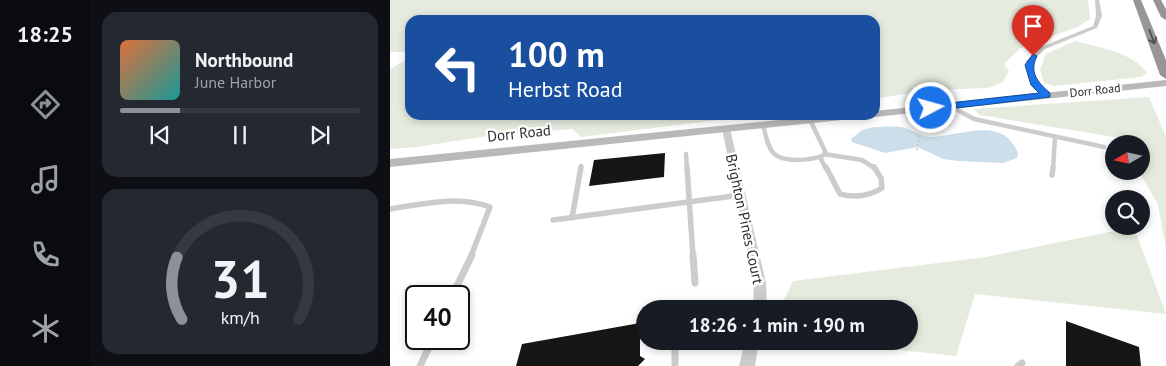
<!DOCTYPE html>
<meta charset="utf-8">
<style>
:root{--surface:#171b24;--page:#242831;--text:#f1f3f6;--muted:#9ea1a6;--line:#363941;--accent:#8c9099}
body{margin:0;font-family:"PT Sans",sans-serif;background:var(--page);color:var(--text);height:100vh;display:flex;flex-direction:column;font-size:19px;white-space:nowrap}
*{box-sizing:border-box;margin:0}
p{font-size:16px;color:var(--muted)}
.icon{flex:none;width:28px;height:28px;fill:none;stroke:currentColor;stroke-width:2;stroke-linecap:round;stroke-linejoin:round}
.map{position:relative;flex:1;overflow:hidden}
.details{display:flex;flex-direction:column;gap:12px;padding:12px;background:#0d0f14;width:300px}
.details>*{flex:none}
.hud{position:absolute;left:15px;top:15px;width:475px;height:105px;border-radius:15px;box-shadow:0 2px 8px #0003;background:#1a4fa0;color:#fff;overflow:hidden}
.needle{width:32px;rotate:261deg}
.buttons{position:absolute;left:715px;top:135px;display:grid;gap:10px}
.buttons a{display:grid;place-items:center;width:45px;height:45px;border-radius:50%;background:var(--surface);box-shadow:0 2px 8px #0003;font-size:25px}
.speed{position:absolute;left:15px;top:285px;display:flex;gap:10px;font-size:25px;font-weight:700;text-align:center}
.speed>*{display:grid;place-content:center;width:65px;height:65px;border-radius:50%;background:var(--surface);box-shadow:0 2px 8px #0003;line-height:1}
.speed .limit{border:2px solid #111;border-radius:8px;background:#fff;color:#111}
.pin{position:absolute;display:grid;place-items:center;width:42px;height:42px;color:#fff;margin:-51px -21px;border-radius:50% 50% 50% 0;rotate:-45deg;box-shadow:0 0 5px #0007}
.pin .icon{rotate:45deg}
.me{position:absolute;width:55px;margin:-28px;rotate:84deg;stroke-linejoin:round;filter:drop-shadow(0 0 4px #0008)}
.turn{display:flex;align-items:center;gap:18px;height:105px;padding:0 20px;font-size:22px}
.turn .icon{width:65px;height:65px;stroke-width:2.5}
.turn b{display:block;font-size:35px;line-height:42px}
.details .tile{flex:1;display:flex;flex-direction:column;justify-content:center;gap:8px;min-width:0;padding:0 18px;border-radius:15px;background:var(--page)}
.details .dial{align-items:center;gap:0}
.dial svg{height:130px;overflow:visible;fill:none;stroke:var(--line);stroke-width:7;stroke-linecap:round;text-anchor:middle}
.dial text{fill:var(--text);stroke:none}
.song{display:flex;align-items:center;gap:15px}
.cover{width:60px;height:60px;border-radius:8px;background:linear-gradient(135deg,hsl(20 70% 55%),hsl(180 70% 35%))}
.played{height:5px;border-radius:2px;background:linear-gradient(90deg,var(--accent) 25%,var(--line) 25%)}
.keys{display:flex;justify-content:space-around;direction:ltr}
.trip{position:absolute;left:246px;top:300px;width:282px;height:50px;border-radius:25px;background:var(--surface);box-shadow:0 2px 8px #0003;font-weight:800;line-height:50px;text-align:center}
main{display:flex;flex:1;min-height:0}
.tabs{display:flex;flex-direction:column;width:90px;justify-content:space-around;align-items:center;background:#090b0e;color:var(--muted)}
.tabs .icon{width:35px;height:35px}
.tabs .current{color:var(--accent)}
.tabs b{font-size:22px;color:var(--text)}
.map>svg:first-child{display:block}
</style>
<main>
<nav class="tabs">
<b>18:25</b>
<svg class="icon current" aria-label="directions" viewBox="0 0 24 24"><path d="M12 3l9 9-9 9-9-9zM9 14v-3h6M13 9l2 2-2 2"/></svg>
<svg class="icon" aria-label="music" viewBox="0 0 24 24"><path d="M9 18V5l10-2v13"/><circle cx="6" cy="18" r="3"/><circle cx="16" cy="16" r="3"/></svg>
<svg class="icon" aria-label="phone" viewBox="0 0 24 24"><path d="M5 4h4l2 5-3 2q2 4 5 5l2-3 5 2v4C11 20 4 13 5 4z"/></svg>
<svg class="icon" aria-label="climate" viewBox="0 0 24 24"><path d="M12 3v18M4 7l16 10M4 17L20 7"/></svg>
</nav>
<section class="details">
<div class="tile">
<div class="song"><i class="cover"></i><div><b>Northbound</b><p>June Harbor</p></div></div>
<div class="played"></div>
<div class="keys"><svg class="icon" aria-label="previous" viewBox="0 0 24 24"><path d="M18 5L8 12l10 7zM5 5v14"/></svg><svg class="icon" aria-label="pause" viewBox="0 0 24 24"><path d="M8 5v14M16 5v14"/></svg><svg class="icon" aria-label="next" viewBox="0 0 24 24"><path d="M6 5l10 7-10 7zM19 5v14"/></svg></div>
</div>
<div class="tile dial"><svg viewBox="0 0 100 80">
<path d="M14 69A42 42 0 1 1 86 69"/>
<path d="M14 69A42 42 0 0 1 11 31" stroke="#8c9099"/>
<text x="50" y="56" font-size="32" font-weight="700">31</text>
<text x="50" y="72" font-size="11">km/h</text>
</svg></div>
</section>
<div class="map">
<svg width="776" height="366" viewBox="0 0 776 366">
<rect width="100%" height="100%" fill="#fff"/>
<path fill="#e5ebde" d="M 0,0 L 698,0 L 700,19 L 687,27 L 631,48 L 614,64 L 619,71 L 613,82 L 598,88 L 538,90 L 485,99 L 485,20 L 372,20 L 355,17 L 348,20 L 20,20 L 20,52 L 0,52 Z
M 685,41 C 705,46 747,54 757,73 L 751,77 L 664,86 L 654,83 L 650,69 L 656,54 Z
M 20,58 L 20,115 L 368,115 L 191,137 L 182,129 L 91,137 L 27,147 L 0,149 L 0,69 Z
M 759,97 L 776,137 L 776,249 L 768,205 L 749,171 L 751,171 L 751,144 L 733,144 L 730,138 L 590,115 L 583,109 Z
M 744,227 L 776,314 L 585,294 L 566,356 L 424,341 L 520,341 L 520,309 L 399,309 L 393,302 L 403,281 L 596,257 Z"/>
<path fill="#cbdeea" d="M 484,127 C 494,127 509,125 518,129 C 526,132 531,136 539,137 C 571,137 612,114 628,153 L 627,158 L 613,163 L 569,161 L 553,159 L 528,147 L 495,153 L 462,142 L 461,139 L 472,130 Z"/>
<path fill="#161616" d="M 275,153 L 274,177 L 199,186 L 204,160 Z
M 676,321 L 749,347 L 751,366 L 676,366 Z
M 250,323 L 250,356 L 255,359 L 248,366 L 126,366 L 132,344 Z"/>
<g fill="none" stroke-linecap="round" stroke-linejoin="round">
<path stroke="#ccc" stroke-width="2" stroke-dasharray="2 2" stroke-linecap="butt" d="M 527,150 L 530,134"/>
<path stroke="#ccc" stroke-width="4.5" d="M 560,106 L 584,119 L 714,147
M 373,125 C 379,148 379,160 407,160 C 416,160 425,159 434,155 L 435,151 L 420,120
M 296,154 L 297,169
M 434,154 L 472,160 L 486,169
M 430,157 L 436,169
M 191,169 L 191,166
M 663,169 L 665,137"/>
<path stroke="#ccc" stroke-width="5.5" d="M 297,167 L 303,256
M 436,167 L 450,194 C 464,198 480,196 492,188 L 491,178 L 484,167
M 662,175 L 663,167
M 0,209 C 34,204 67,195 100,207 L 81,256
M 182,218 L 191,167
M 163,220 L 351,195"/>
<path stroke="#ccc" stroke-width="7" d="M 303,255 L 305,283
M 62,296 L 82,255
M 285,341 L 285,366
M 30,366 L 43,339
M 628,366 L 632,363"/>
<path fill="#ccc" fill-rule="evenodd" d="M 705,0 L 709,0 L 712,16 L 707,28 L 655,49 L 642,61 C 642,77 650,84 660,95 L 659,97 L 653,97 C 642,86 635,77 636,61 L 651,47 L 703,26 L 706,16 Z
M 336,126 L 340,129 L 376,283 L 377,309 L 363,309 L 364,283 L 332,129 Z
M 355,341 L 369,341 L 365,366 L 349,366 Z"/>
<path fill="#b9b9b9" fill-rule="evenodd" d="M 776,80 L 776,86 L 485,117 L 480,115 L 485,115 L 485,111 Z
M 438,115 L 477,115 L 471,118 L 0,167 L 0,159 Z"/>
<path fill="#969696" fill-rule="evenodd" d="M 743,0 L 751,0 L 776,60 L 776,79 L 770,75 Z
M 763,0 L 771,0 L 776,9 L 776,20 L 771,17 Z"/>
</g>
<defs><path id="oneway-shaft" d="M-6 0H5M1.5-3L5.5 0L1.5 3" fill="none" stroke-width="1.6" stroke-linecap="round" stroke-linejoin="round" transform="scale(1.25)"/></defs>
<use stroke="#535353" href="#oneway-shaft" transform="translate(762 37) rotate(69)"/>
<path fill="#1a73e8" stroke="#114b97" d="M 643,54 L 647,56 C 639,72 647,82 660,93 L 660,97 L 541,111 L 536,108 L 541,105 L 649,93 L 641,85 L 635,65 Z"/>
<g text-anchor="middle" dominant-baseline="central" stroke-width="5" stroke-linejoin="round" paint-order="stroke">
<g font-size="12" fill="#2f2f2f" stroke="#fff">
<text transform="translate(705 90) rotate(-6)">Dorr Road</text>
</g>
<g font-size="15" fill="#2f2f2f" stroke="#fff">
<text transform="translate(129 133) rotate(-6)">Dorr Road</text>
<text transform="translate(355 219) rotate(78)">Brighton Pines Court</text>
</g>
</g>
</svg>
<div class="buttons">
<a><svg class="needle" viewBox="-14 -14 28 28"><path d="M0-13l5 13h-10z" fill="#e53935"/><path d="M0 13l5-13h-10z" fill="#9ea1a6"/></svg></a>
<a><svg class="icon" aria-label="search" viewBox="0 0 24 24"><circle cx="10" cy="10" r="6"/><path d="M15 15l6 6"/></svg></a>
</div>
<div class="speed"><div class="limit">40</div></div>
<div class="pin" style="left:643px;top:56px;background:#d93025"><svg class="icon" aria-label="arrive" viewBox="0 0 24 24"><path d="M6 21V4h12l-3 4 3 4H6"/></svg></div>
<svg class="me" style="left:541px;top:108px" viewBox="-20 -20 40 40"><circle r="17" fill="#1a73e8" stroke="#fff" stroke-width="3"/><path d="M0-11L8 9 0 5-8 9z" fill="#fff"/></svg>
<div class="trip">18:26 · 1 min · 190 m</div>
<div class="hud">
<div class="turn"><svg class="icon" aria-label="left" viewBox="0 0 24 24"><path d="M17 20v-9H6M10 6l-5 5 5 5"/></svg><div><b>100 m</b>Herbst Road</div></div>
</div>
</div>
</main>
